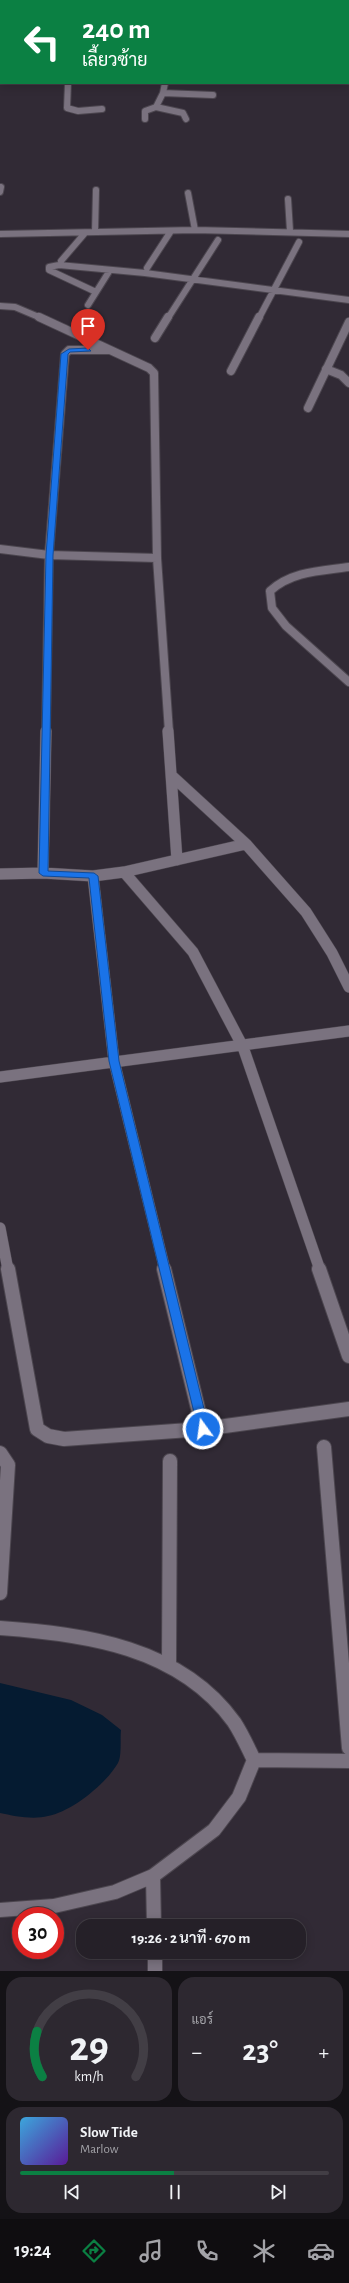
<!DOCTYPE html>
<html lang="th">
<meta charset="utf-8">
<style>
:root{--surface:#252028;--page:#2d2830;--text:#f1f3f6;--muted:#a3a3a8;--line:#423e45;--accent:#0b8043}
body{margin:0;font-family:"Alegreya Sans",Sarabun,sans-serif;background:var(--page);color:var(--text);height:100vh;display:flex;flex-direction:column;font-size:15px;white-space:nowrap}
*{box-sizing:border-box;margin:0}
p{font-size:13px;color:var(--muted)}
.icon{flex:none;width:22px;height:22px;fill:none;stroke:currentColor;stroke-width:2;stroke-linecap:round;stroke-linejoin:round}
.map{position:relative;height:1971px;overflow:hidden}
.drawer{display:flex;flex-direction:column;gap:6px;padding:6px;background:#141216;flex:1}
.drawer>*{flex:none}
.hud{position:absolute;left:0px;top:0px;width:349px;height:84px;box-shadow:0 2px 10px #0003,0 0 0 1px var(--line);background:#0b8043;color:#fff;overflow:hidden}
.speed{position:absolute;left:12px;top:1907px;display:flex;gap:8px;font-size:20px;font-weight:700;text-align:center}
.speed>*{display:grid;place-content:center;width:52px;height:52px;border-radius:50%;background:var(--surface);box-shadow:0 2px 10px #0003,0 0 0 1px var(--line);line-height:1}
.speed .limit{border:6px solid #d22;background:#fff;color:#111}
.pin{position:absolute;display:grid;place-items:center;width:34px;height:34px;color:#fff;margin:-41px -17px;border-radius:50% 50% 50% 0;rotate:-45deg;box-shadow:0 0 4px #0007}
.pin .icon{rotate:45deg}
.me{position:absolute;width:44px;margin:-22px;rotate:346deg;stroke-linejoin:round;filter:drop-shadow(0 0 3px #0008)}
.turn{display:flex;align-items:center;gap:14px;height:84px;padding:0 16px;font-size:18px}
.turn .icon{width:52px;height:52px;stroke-width:2.5}
.turn b{display:block;font-size:28px;line-height:34px}
.big{font-size:30px;font-weight:600;line-height:1.1}
.drawer .widget{flex:1;display:flex;flex-direction:column;justify-content:center;gap:6px;min-width:0;padding:0 14px;border-radius:16px;background:var(--page)}
.drawer .dial{align-items:center;gap:0}
.dial svg{height:104px;overflow:visible;fill:none;stroke:var(--line);stroke-width:7;stroke-linecap:round;text-anchor:middle}
.dial text{fill:var(--text);stroke:none}
.song{display:flex;align-items:center;gap:12px}
.cover{width:48px;height:48px;border-radius:6px;background:linear-gradient(135deg,hsl(200 70% 55%),hsl(270 70% 35%))}
.played{height:4px;border-radius:2px;background:linear-gradient(90deg,var(--accent) 50%,var(--line) 50%)}
.keys{display:flex;justify-content:space-around;direction:ltr}
.heat{display:flex;justify-content:space-between;align-items:center;font-size:22px;direction:ltr}
.drawer .tiles{flex:1;display:grid;gap:6px;grid-template-columns:1fr 1fr}
.widget:last-child{grid-column:span 2}
.trip{position:absolute;left:76px;top:1919px;width:230px;height:40px;border-radius:16px;background:var(--surface);box-shadow:0 2px 10px #0003,0 0 0 1px var(--line);font-weight:600;line-height:40px;text-align:center}
.menu{display:flex;height:64px;justify-content:space-around;align-items:center;background:#0f0d10;color:var(--muted)}
.menu .icon{width:28px;height:28px}
.menu .on{color:var(--accent)}
.menu b{font-size:18px;color:var(--text)}
.map>svg:first-child{display:block}
</style>
<div class="map">
<svg width="349" height="1971" viewBox="0 0 349 1971">
<rect width="100%" height="100%" fill="#312a35"/>
<path fill="#051b31" d="M 0,1683 L 71,1700 L 102,1715 L 121,1730 C 120,1739 122,1756 118,1763 C 106,1784 71,1812 48,1816 C 33,1820 14,1816 0,1813 Z"/>
<g fill="none" stroke-linecap="round" stroke-linejoin="round">
<g stroke="#4c464f" stroke-width="8">
<path id="minor-far3" d="M 68,83 L 67,108 L 78,111 L 102,109
M 165,83 L 163,93 L 156,107 L 183,113 L 186,119
M 163,93 L 213,95
M 145,119 L 145,111 L 156,107
M 0,192 L 1,187
M 188,193 L 195,230
M 288,199 L 290,231
M 95,232 L 96,190
M 0,234 L 195,230 L 349,234
M 61,261 L 85,233
M 147,268 L 171,231
M 96,292 L 49,270 L 49,267 L 59,265 L 145,273 L 349,300
M 88,305 L 110,270
M 0,306 L 15,307 L 41,318
M 168,318 L 218,240
M 259,318 L 299,242"/>
</g>
<g stroke="#4c464f" stroke-width="10">
<path id="minor-far2" d="M 39,317 L 149,368 L 154,373 L 157,558 L 169,732
M 155,338 L 168,317
M 326,369 L 341,375 L 349,383
M 231,371 L 259,317
M 308,408 L 349,322
M 0,549 L 49,555 L 157,558
M 349,567 C 321,571 292,571 270,591 L 272,608 L 286,626 L 349,682
M 46,732 L 49,555 L 65,354 L 69,350 L 109,350"/>
</g>
<g stroke="#4c464f" stroke-width="12">
<path id="minor-far1" d="M 168,731 L 177,860
M 172,776 L 246,844 L 306,912 L 332,953 L 349,987
M 124,872 L 193,952 L 243,1047 L 320,1270
M 43,873 L 46,731
M 0,874 L 43,873 L 93,876 L 124,872 L 246,844
M 93,876 L 114,1061 L 165,1270
M 0,1077 L 349,1031
M 0,1228 L 8,1270"/>
</g>
<g stroke="#4c464f" stroke-width="16">
<path id="minor" d="M 8,1269 L 37,1429 L 48,1436 L 64,1439 L 203,1429 L 349,1409
M 164,1269 L 203,1429
M 319,1269 L 349,1356
M 324,1447 L 349,1748
M 0,1453 L 8,1465 L 0,1593
M 0,1628 C 85,1634 180,1647 234,1722 C 242,1734 248,1748 254,1760 L 239,1797 L 214,1830 L 153,1876 L 115,1892 L 54,1906 L 0,1910
M 169,1666 L 170,1461
M 254,1760 L 349,1761
M 153,1876 L 154,1926
M 155,1952 L 155,1971"/>
</g>
<use href="#minor-far3" stroke="#7a727f" stroke-width="6"/>
<use href="#minor-far2" stroke="#7a727f" stroke-width="8"/>
<use href="#minor-far1" stroke="#7a727f" stroke-width="11"/>
<use href="#minor" stroke="#7a727f" stroke-width="14"/>
</g>
<path fill="#1a73e8" stroke="#114b97" d="M 88,348 L 91,351 L 70,352 L 68,354 L 53,555 L 48,871 L 94,873 L 98,876 L 119,1061 L 209,1429 L 203,1433 L 198,1429 L 109,1061 L 89,878 L 43,876 L 39,873 L 46,555 L 61,354 L 69,349 Z"/>
</svg>
<div class="speed"><div class="limit">30</div></div>
<div class="pin" style="left:88px;top:350px;background:#d93025"><svg class="icon" aria-label="arrive" viewBox="0 0 24 24"><path d="M6 21V4h12l-3 4 3 4H6"/></svg></div>
<svg class="me" style="left:203px;top:1429px" viewBox="-20 -20 40 40"><circle r="17" fill="#1a73e8" stroke="#fff" stroke-width="3"/><path d="M0-11L8 9 0 5-8 9z" fill="#fff"/></svg>
<div class="trip">19:26 · 2 นาที · 670 m</div>
<div class="hud">
<div class="turn"><svg class="icon" aria-label="left" viewBox="0 0 24 24"><path d="M17 20v-9H6M10 6l-5 5 5 5"/></svg><div><b>240 m</b>เลี้ยวซ้าย</div></div>
</div>
</div>
<section class="drawer">
<div class="tiles">
<div class="widget dial"><svg viewBox="0 0 100 80">
<path d="M14 69A42 42 0 1 1 86 69"/>
<path d="M14 69A42 42 0 0 1 10 34" stroke="#0b8043"/>
<text x="50" y="56" font-size="32" font-weight="700">29</text>
<text x="50" y="72" font-size="11">km/h</text>
</svg></div>
<div class="widget"><p>แอร์</p>
<div class="heat"><a>−</a><b class="big">23°</b><a>+</a></div>
</div>
<div class="widget">
<div class="song"><i class="cover"></i><div><b>Slow Tide</b><p>Marlow</p></div></div>
<div class="played"></div>
<div class="keys"><svg class="icon" aria-label="previous" viewBox="0 0 24 24"><path d="M18 5L8 12l10 7zM5 5v14"/></svg><svg class="icon" aria-label="pause" viewBox="0 0 24 24"><path d="M8 5v14M16 5v14"/></svg><svg class="icon" aria-label="next" viewBox="0 0 24 24"><path d="M6 5l10 7-10 7zM19 5v14"/></svg></div>
</div>
</div>
</section>
<nav class="menu">
<b>19:24</b>
<svg class="icon on" aria-label="directions" viewBox="0 0 24 24"><path d="M12 3l9 9-9 9-9-9zM9 14v-3h6M13 9l2 2-2 2"/></svg>
<svg class="icon" aria-label="music" viewBox="0 0 24 24"><path d="M9 18V5l10-2v13"/><circle cx="6" cy="18" r="3"/><circle cx="16" cy="16" r="3"/></svg>
<svg class="icon" aria-label="phone" viewBox="0 0 24 24"><path d="M5 4h4l2 5-3 2q2 4 5 5l2-3 5 2v4C11 20 4 13 5 4z"/></svg>
<svg class="icon" aria-label="climate" viewBox="0 0 24 24"><path d="M12 3v18M4 7l16 10M4 17L20 7"/></svg>
<svg class="icon" aria-label="car" viewBox="0 0 24 24"><path d="M5 17H2v-5l4-1 3-4h7l3 4 3 1v5h-3M9 17h6M6 11h13"/><circle cx="7" cy="17" r="2"/><circle cx="17" cy="17" r="2"/></svg>
</nav>
